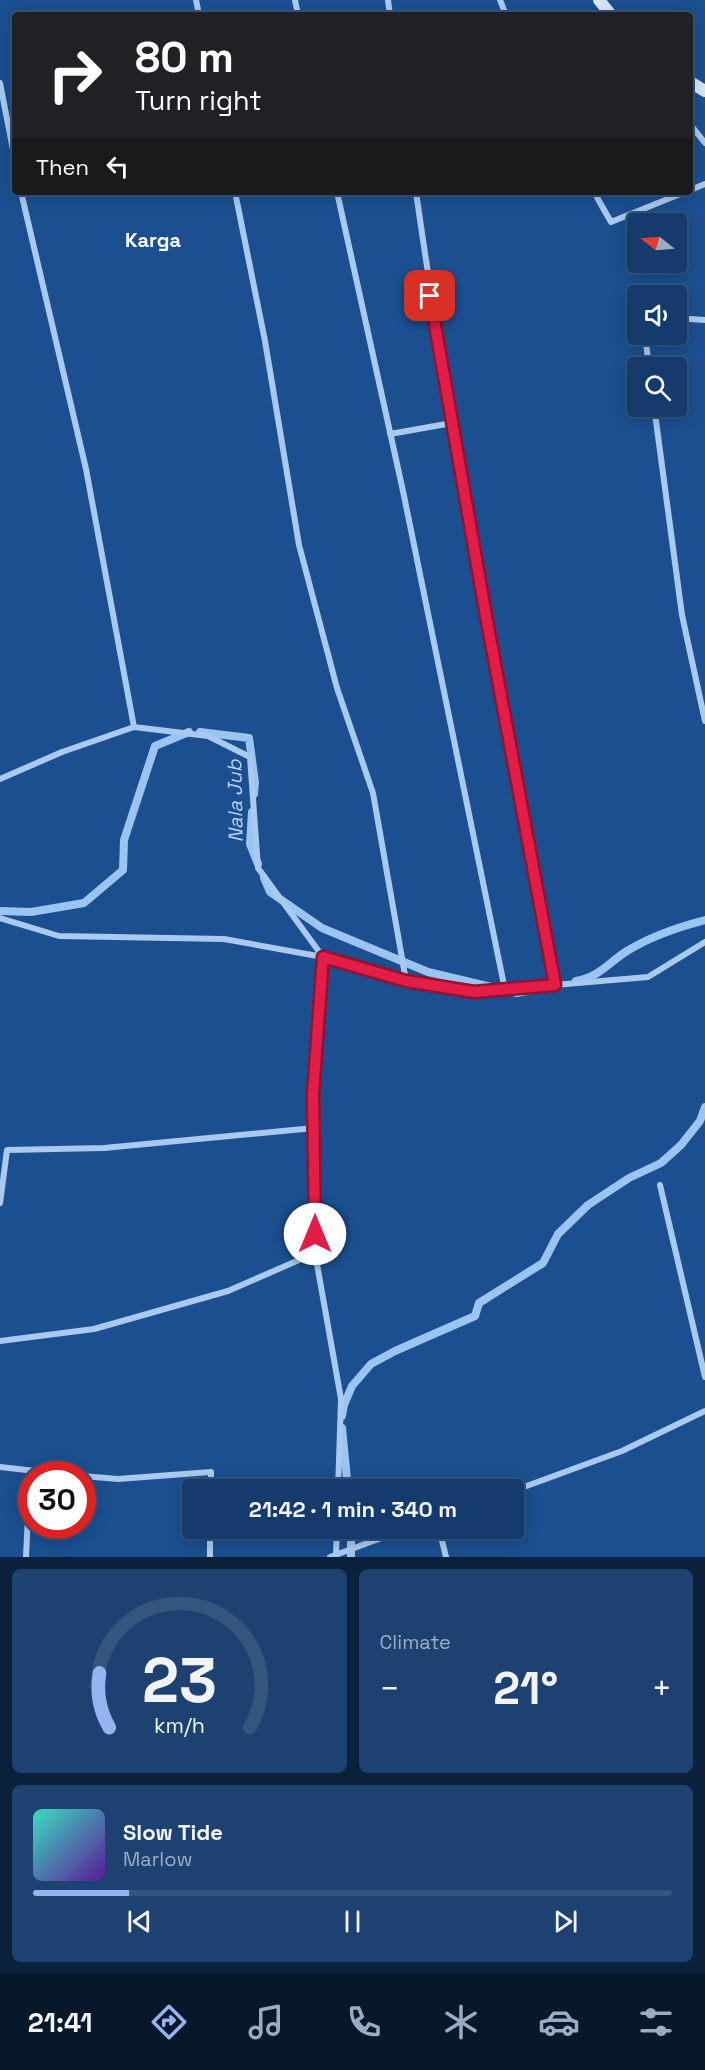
<!DOCTYPE html>
<meta charset="utf-8">
<style>
:root{--surface:#143b6b;--page:#1d4271;--text:#f1f3f6;--muted:#9dadc1;--line:#33557e;--accent:#95b2f1}
body{margin:0;font-family:"Space Grotesk",sans-serif;background:var(--page);color:var(--text);height:100vh;display:flex;flex-direction:column;font-size:22px;white-space:nowrap}
*{box-sizing:border-box;margin:0}
p{font-size:20px;color:var(--muted)}
.icon{flex:none;width:33px;height:33px;fill:none;stroke:currentColor;stroke-width:2;stroke-linecap:round;stroke-linejoin:round}
.map{position:relative;height:1557px;overflow:hidden}
.panel{display:flex;flex-direction:column;gap:12px;padding:12px;background:#0b203b;flex:1}
.panel>*{flex:none}
.guide{position:absolute;left:12px;top:12px;width:681px;height:183px;border-radius:6px;box-shadow:0 3px 15px #0003,0 0 0 2px var(--line);background:#202124;color:#fff;overflow:hidden}
.needle{width:39px;rotate:287deg}
.fabs{position:absolute;left:627px;top:213px;display:grid;gap:12px}
.fabs a{display:grid;place-items:center;width:60px;height:60px;border-radius:6px;background:var(--surface);box-shadow:0 3px 15px #0003,0 0 0 2px var(--line);font-size:30px}
.speed{position:absolute;left:18px;top:1461px;display:flex;gap:12px;font-size:30px;font-weight:700;text-align:center}
.speed>*{display:grid;place-content:center;width:78px;height:78px;border-radius:50%;background:var(--surface);box-shadow:0 3px 15px #0003,0 0 0 2px var(--line);line-height:1}
.speed .limit{border:9px solid #d22;background:#fff;color:#111}
.pin{position:absolute;display:grid;place-items:center;width:51px;height:51px;color:#fff;margin:-26px;border-radius:12px;box-shadow:0 3px 9px #0006}
.me{position:absolute;width:66px;margin:-33px;rotate:0deg;stroke-linejoin:round;filter:drop-shadow(0 0 4px #0008)}
.turn{display:flex;align-items:center;gap:21px;height:126px;padding:0 24px;font-size:27px}
.turn .icon{width:78px;height:78px;stroke-width:2.5}
.turn b{display:block;font-size:42px;line-height:51px}
.then{display:flex;align-items:center;height:57px;padding:0 24px;background:#0003;gap:12px;font-size:22px}
.big{font-size:45px;font-weight:700;line-height:1.1}
.panel .card{flex:1;display:flex;flex-direction:column;justify-content:center;gap:9px;min-width:0;padding:0 21px;border-radius:9px;background:var(--page)}
.panel .dial{align-items:center;gap:0}
.dial svg{height:156px;overflow:visible;fill:none;stroke:var(--line);stroke-width:7;stroke-linecap:round;text-anchor:middle}
.dial text{fill:var(--text);stroke:none}
.song{display:flex;align-items:center;gap:18px}
.cover{width:72px;height:72px;border-radius:9px;background:linear-gradient(135deg,hsl(170 70% 55%),hsl(270 70% 35%))}
.played{height:6px;border-radius:3px;background:linear-gradient(90deg,var(--accent) 15%,var(--line) 15%)}
.keys{display:flex;justify-content:space-around;direction:ltr}
.heat{display:flex;justify-content:space-between;align-items:center;font-size:33px;direction:ltr}
.panel .tiles{flex:1;display:grid;gap:12px;grid-template-columns:1fr 1fr}
.card:last-child{grid-column:span 2}
.trip{position:absolute;left:182px;top:1479px;width:342px;height:60px;border-radius:6px;background:var(--surface);box-shadow:0 3px 15px #0003,0 0 0 2px var(--line);font-weight:700;line-height:60px;text-align:center}
.tab-bar{display:flex;height:96px;justify-content:space-around;align-items:center;background:#08182b;color:var(--muted)}
.tab-bar .icon{width:42px;height:42px}
.tab-bar .current{color:var(--accent)}
.tab-bar b{font-size:27px;color:var(--text)}
.map>svg:first-child{display:block}
</style>
<div class="map">
<svg width="705" height="1557" viewBox="0 0 705 1557">
<rect width="100%" height="100%" fill="#1b4f8f"/>
<g fill="none" stroke-linecap="round" stroke-linejoin="round">
<path stroke="#9cc4f0" stroke-width="8" d="M 200,732 L 249,738 L 255,782 L 254,794
M 252,812 L 250,844 L 258,864
M 264,878 L 270,892 L 322,928 L 428,972 L 517,993 L 541,988
M 0,911 L 31,912 L 84,903 L 123,870 L 124,840 L 155,746 L 189,732
M 576,981 C 599,977 608,963 627,951 C 651,936 678,927 705,920
M 342,1416 L 344,1405 L 352,1386 L 371,1364 L 395,1351 L 475,1316 L 479,1303 L 543,1263 L 558,1234 L 588,1205 L 629,1178 L 661,1163 L 681,1145 L 700,1121 L 705,1107
M 342,1428 L 348,1490
M 351,1528 L 351,1557"/>
<path stroke="#a9c9ee" stroke-width="6" d="M 196,0 L 199,15
M 295,0 L 298,15
M 388,0 L 390,15
M 500,0 L 506,15
M 0,83 L 15,160
M 690,124 L 705,143
M 690,190 L 705,184
M 21,192 L 86,469 L 134,727 L 208,736 L 250,757 L 258,868 L 323,957 L 406,981 L 474,992 L 648,977 L 705,942
M 235,192 L 265,341 L 299,545 L 337,688 L 373,793 L 406,981
M 337,192 L 403,491 L 505,990
M 416,192 C 454,458 506,721 555,985
M 594,192 L 611,222 L 685,192
M 676,318 L 705,320
M 645,334 L 649,368
M 654,406 L 682,615 L 705,721
M 390,434 L 452,423
M 0,779 L 62,752 L 134,727
M 0,918 L 59,936 L 224,939 L 323,957 L 313,1094 L 315,1253 L 228,1291 L 94,1329 L 0,1341
M 660,1185 L 705,1377
M 0,1203 L 7,1150 L 104,1148 L 314,1128
M 315,1253 L 341,1399 L 338,1490
M 0,1467 L 62,1474
M 82,1476 L 118,1479 L 211,1472 L 211,1490
M 513,1491 L 622,1451 L 705,1411
M 210,1528 L 210,1557
M 439,1528 L 446,1557
M 336,1554 L 337,1528
M 26,1557 L 30,1472
M 330,1557 L 408,1528"/>
<path stroke="#d6e6fa" stroke-width="12" d="M 599,0 L 611,15
M 690,82 L 705,91"/>
</g>
<g fill="none" stroke-linecap="round" stroke-linejoin="round">
<g stroke="#92132f" stroke-width="15">
<path id="route" d="M 315,1234 L 313,1094 L 323,957 L 406,981 L 474,992 L 555,985 L 486,616 L 430,296"/>
</g>
<use href="#route" stroke="#e11d48" stroke-width="10"/>
</g>
<g text-anchor="middle" dominant-baseline="central" stroke-width="5" stroke-linejoin="round" paint-order="stroke">
<g font-size="20" font-weight="bold" fill="#fff" stroke="#1b4f8f">
<text x="153" y="240">Karga</text>
</g>
<g font-size="20" font-style="italic" fill="#b5d3f5" stroke="#1b4f8f">
<text transform="translate(235 801) rotate(-91)">Nala Jub</text>
</g>
</g>
</svg>
<div class="fabs">
<a><svg class="needle" viewBox="-14 -14 28 28"><path d="M0-13l5 13h-10z" fill="#e53935"/><path d="M0 13l5-13h-10z" fill="#9dadc1"/></svg></a>
<a><svg class="icon" aria-label="sound" viewBox="0 0 24 24"><path d="M4 9h4l5-4v14l-5-4H4zM17 9q2 3 0 6"/></svg></a>
<a><svg class="icon" aria-label="search" viewBox="0 0 24 24"><circle cx="10" cy="10" r="6"/><path d="M15 15l6 6"/></svg></a>
</div>
<div class="speed"><div class="limit">30</div></div>
<div class="pin" style="left:430px;top:296px;background:#d93025"><svg class="icon" aria-label="arrive" viewBox="0 0 24 24"><path d="M6 21V4h12l-3 4 3 4H6"/></svg></div>
<svg class="me" style="left:315px;top:1234px" viewBox="-20 -20 40 40"><circle r="19" fill="#fff"/><path d="M0-13L10 11 0 6-10 11z" fill="#e11d48"/></svg>
<div class="trip">21:42 · 1 min · 340 m</div>
<div class="guide">
<div class="turn"><svg class="icon" aria-label="right" viewBox="0 0 24 24"><path d="M7 20v-9h11M14 6l5 5-5 5"/></svg><div><b>80 m</b>Turn right</div></div>
<div class="then">Then<svg class="icon" aria-label="left" viewBox="0 0 24 24"><path d="M17 20v-9H6M10 6l-5 5 5 5"/></svg></div>
</div>
</div>
<section class="panel">
<div class="tiles">
<div class="card dial"><svg viewBox="0 0 100 80">
<path d="M14 69A42 42 0 1 1 86 69"/>
<path d="M14 69A42 42 0 0 1 9 41" stroke="#95b2f1"/>
<text x="50" y="56" font-size="32" font-weight="700">23</text>
<text x="50" y="72" font-size="11">km/h</text>
</svg></div>
<div class="card"><p>Climate</p>
<div class="heat"><a>−</a><b class="big">21°</b><a>+</a></div>
</div>
<div class="card">
<div class="song"><i class="cover"></i><div><b>Slow Tide</b><p>Marlow</p></div></div>
<div class="played"></div>
<div class="keys"><svg class="icon" aria-label="previous" viewBox="0 0 24 24"><path d="M18 5L8 12l10 7zM5 5v14"/></svg><svg class="icon" aria-label="pause" viewBox="0 0 24 24"><path d="M8 5v14M16 5v14"/></svg><svg class="icon" aria-label="next" viewBox="0 0 24 24"><path d="M6 5l10 7-10 7zM19 5v14"/></svg></div>
</div>
</div>
</section>
<nav class="tab-bar">
<b>21:41</b>
<svg class="icon current" aria-label="directions" viewBox="0 0 24 24"><path d="M12 3l9 9-9 9-9-9zM9 14v-3h6M13 9l2 2-2 2"/></svg>
<svg class="icon" aria-label="music" viewBox="0 0 24 24"><path d="M9 18V5l10-2v13"/><circle cx="6" cy="18" r="3"/><circle cx="16" cy="16" r="3"/></svg>
<svg class="icon" aria-label="phone" viewBox="0 0 24 24"><path d="M5 4h4l2 5-3 2q2 4 5 5l2-3 5 2v4C11 20 4 13 5 4z"/></svg>
<svg class="icon" aria-label="climate" viewBox="0 0 24 24"><path d="M12 3v18M4 7l16 10M4 17L20 7"/></svg>
<svg class="icon" aria-label="car" viewBox="0 0 24 24"><path d="M5 17H2v-5l4-1 3-4h7l3 4 3 1v5h-3M9 17h6M6 11h13"/><circle cx="7" cy="17" r="2"/><circle cx="17" cy="17" r="2"/></svg>
<svg class="icon" aria-label="filters" viewBox="0 0 24 24"><path d="M4 7h16M4 17h16"/><circle cx="9" cy="7" r="2"/><circle cx="15" cy="17" r="2"/></svg>
</nav>
